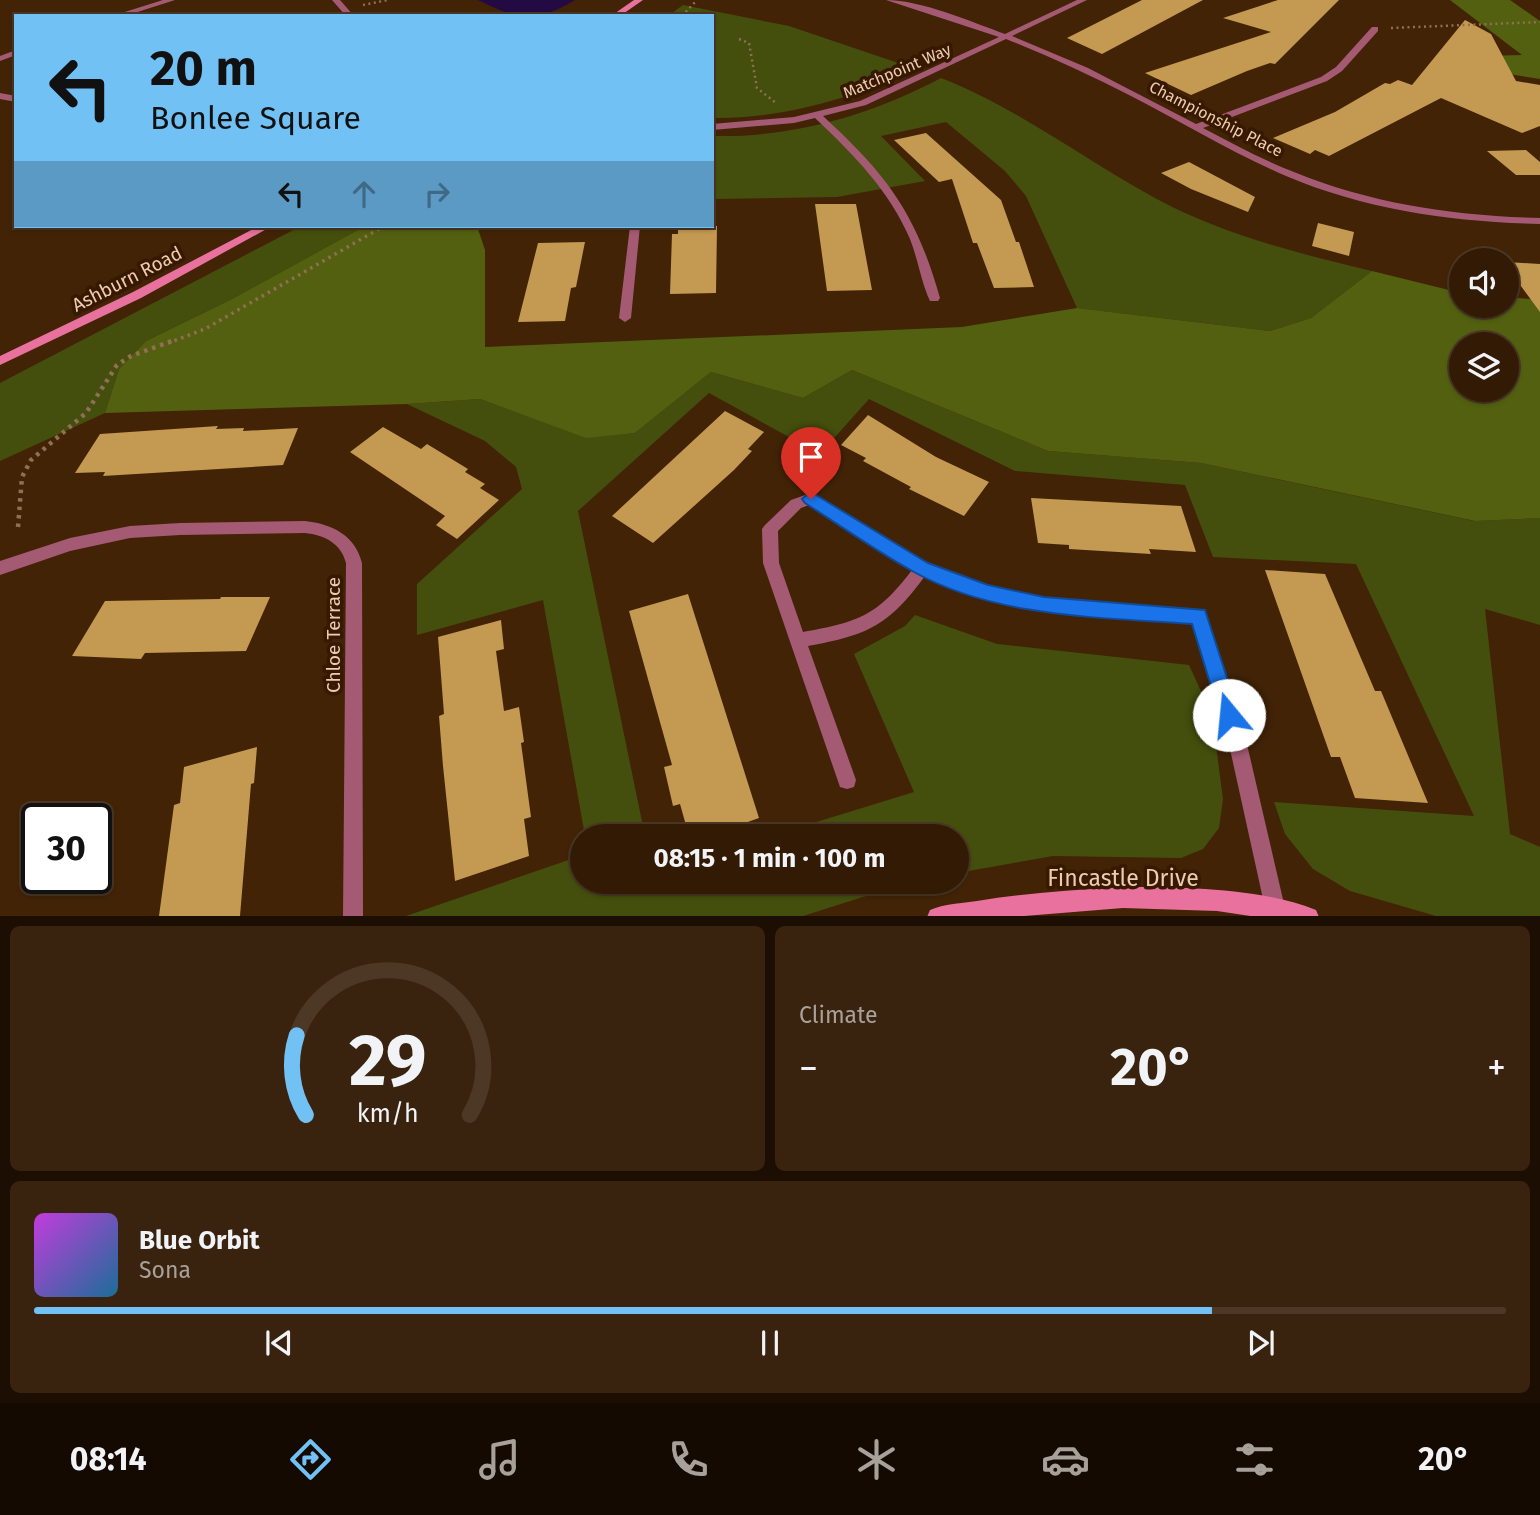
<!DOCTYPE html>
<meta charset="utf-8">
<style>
:root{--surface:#321a04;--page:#3a230e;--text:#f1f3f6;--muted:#a8a19a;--line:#4d3826;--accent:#71c1f5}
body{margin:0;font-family:"Fira Sans",sans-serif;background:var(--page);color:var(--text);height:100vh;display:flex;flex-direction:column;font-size:26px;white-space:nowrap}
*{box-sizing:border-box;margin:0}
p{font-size:23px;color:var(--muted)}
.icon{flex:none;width:38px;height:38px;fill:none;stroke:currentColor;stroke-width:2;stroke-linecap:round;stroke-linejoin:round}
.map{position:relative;height:916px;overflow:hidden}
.side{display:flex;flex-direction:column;gap:10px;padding:10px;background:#1c0e02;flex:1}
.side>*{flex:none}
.banner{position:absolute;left:14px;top:14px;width:700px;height:214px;border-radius:0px;box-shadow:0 2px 5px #0004,0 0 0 2px var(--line);background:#71c1f5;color:#111;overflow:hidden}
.controls{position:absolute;left:1449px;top:248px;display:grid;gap:14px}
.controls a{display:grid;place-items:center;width:70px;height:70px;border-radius:50%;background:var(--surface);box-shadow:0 2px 5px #0004,0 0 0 2px var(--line);font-size:35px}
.speed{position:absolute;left:21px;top:803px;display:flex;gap:14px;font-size:35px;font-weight:700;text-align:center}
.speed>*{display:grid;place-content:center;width:91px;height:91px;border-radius:50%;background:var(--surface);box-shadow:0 2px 5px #0004,0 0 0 2px var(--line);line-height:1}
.speed .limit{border:4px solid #111;border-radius:10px;background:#fff;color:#111}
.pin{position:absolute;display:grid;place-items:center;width:60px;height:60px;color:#fff;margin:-72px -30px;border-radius:50% 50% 50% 0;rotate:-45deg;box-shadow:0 0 7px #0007}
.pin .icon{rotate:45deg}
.me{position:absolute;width:77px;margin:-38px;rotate:343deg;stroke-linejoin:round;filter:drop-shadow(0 0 5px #0008)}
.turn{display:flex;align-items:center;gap:24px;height:147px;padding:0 21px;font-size:32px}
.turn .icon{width:91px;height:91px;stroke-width:2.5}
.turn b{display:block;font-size:49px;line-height:60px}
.lanes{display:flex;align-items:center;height:66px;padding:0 21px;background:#0003;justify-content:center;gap:35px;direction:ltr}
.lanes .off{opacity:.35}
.big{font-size:52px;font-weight:700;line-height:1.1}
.side .widget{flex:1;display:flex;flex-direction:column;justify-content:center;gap:10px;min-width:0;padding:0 24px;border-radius:10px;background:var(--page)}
.side .dial{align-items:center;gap:0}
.dial svg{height:182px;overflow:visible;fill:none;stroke:var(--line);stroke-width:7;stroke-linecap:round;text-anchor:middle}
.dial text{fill:var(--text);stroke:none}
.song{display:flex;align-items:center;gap:21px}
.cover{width:84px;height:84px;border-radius:10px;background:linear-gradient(135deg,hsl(290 70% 55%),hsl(200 70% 35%))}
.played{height:7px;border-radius:4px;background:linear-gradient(90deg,var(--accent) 80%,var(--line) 80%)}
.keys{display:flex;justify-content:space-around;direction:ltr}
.heat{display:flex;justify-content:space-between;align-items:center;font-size:38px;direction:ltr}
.side .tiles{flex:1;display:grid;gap:10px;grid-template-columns:1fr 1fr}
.widget:last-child{grid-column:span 2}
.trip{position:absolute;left:570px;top:824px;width:399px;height:70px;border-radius:35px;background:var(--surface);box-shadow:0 2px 5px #0004,0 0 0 2px var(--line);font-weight:700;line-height:70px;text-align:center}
.tab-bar{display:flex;height:112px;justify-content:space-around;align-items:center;background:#140a02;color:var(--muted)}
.tab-bar .icon{width:49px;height:49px}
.tab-bar .on{color:var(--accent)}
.tab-bar b{font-size:32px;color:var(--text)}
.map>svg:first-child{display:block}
</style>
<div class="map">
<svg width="1540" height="917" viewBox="0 0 1540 917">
<rect width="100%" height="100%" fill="#422306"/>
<path fill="#444f0d" d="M 683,5 L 789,26 L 916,69 C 853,98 783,119 712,118 L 712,16 L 668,16 Z
M 941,78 C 1018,108 1083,159 1155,198 C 1221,234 1300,254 1372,271 L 1311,318 L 1270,331 L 1077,308 L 1026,196 L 1005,171 L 946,122 L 881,136 L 925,181 L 837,197 L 712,199 L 712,136 C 793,138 871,115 941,78 Z
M 301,226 L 365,226 L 232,299 L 146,341 L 119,369 L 105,413 L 0,461 L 0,383 Z
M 852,370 L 1048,451 L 1201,463 L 1474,521 L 1540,518 L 1540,625 L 1485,609 L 1510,834 L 1540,847 L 1540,916 L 1436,916 L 1350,891 L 1313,869 L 1285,834 L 1274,802 L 1474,816 L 1356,564 L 1213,557 L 1185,485 L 1015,471 L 869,399 L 820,454 L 709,393 L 578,511 L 645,836 L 585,836 L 543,600 L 417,635 L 417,584 L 522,489 L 516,467 L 485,441 L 407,404 L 480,399 L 586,437 L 635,433 L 711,372 L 803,398 Z
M 915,615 L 997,644 L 1189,665 L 1212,715 L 1223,799 L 1219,828 L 1203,849 L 1181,858 L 1053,856 L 957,873 L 957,836 L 771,836 L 914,792 L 854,654 L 905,626 Z
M 583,855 L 583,882 L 910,882 L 803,916 L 406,916 Z"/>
<path fill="#536010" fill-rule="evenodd" d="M 1450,0 L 1510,0 L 1540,21 L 1540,79 L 1503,73 L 1486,56 L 1522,55 Z
M 365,226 L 477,226 L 485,250 L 485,347 L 962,327 L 1077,308 L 1270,331 L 1311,318 L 1372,271 L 1461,293 L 1461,306 L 1507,306 L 1507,297 L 1540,300 L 1540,518 L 1475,521 L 1201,463 L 1048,451 L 852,370 L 803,398 L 711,372 L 635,433 L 586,438 L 480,399 L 407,404 L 105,413 L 119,369 L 146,341 L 232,299 ZM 1461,345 L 1507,345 L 1507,390 L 1461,390 Z"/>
<path fill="#240a43" d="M 478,0 L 575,0 C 534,24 519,20 478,0 Z"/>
<path fill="#c49951" d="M 1142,0 L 1203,0 L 1102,54 L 1067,38 Z
M 1278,0 L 1339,0 L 1275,64 L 1270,63 L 1247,71 L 1191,95 L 1145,73 L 1271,32 L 1223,18 Z
M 1465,20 L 1491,34 L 1516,81 L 1540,85 L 1540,126 L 1522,133 L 1441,98 L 1329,156 L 1315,150 L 1310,154 L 1273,138 L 1335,112 L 1385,83 L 1390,84 L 1398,80 L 1412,85 Z
M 926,133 L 1001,200 L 1016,242 L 1019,242 L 1034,287 L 994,288 L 977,243 L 973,243 L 952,179 L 939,182 L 894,140 Z
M 1526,150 L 1540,162 L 1540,175 L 1516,175 L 1487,151 Z
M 1189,162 L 1255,197 L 1248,212 L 1191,189 L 1161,173 Z
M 815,204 L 856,204 L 872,290 L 827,291 Z
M 1318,223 L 1354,232 L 1349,256 L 1312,246 Z
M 678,226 L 717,226 L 716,293 L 670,294 L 672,234 L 678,234 Z
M 585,242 L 576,287 L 571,288 L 565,321 L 518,322 L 538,243 Z
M 1507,262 L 1540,264 L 1540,312 L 1507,267 Z
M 725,411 L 764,432 L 748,449 L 752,451 L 734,470 L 653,543 L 612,516 Z
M 868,415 L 936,457 L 989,482 L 964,516 L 909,489 L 911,487 L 863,461 L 866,458 L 841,445 Z
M 218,426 L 216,429 L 244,428 L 243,431 L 298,428 L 283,465 L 103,476 L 105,472 L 75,473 L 100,434 Z
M 383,427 L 421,449 L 427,444 L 468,469 L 465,472 L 485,484 L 480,488 L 499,500 L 457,539 L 436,525 L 445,516 L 350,452 Z
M 1031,498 L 1181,506 L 1196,552 L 1149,549 L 1151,554 L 1069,549 L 1069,545 L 1038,543 Z
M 1265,570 L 1325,574 L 1375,691 L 1381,691 L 1428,803 L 1355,798 L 1340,757 L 1331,757 Z
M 688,594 L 759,818 L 708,836 L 689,836 L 680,804 L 673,806 L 664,767 L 672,765 L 629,611 Z
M 221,597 L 270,597 L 246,651 L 145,653 L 141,659 L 72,656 L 105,601 L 220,599 Z
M 501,620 L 504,649 L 496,651 L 504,711 L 519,707 L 524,742 L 521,743 L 531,817 L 524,819 L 529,856 L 455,881 L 443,766 L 439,716 L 444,714 L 438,637 Z
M 257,747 L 254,783 L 251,784 L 240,916 L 159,916 L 174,805 L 180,803 L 184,767 Z"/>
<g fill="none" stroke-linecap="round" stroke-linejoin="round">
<path stroke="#906f54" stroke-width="2.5" stroke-dasharray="2 3.5" stroke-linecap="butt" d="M 363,5 L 388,0
M 682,16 L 697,0
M 1391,28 L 1540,22
M 739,39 L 749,43 L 757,88 L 776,103"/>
<path stroke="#906f54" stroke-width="3.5" stroke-dasharray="2.5 4.5" stroke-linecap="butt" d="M 168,343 L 205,329 L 384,226"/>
<path stroke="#906f54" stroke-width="4.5" stroke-dasharray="3.5 5" stroke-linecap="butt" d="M 18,527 L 22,477 L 31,460 L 86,413 L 117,365 L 131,356 L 172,341"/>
<path fill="#a55a74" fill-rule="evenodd" d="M 163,0 L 175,0 L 125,16 L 112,16 Z
M 332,0 L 340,0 L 354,16 L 346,16 Z
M 886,0 C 921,0 972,22 1005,34 L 1077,0 L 1087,0 L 1012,36 L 1088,68 L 1196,124 L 1321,77 L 1336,67 L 1372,27 L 1378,27 L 1378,31 L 1342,71 L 1327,81 L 1203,128 C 1233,144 1263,160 1294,172 C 1372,204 1456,216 1540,218 L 1540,224 C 1454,222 1366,210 1286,176 C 1233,153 1183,123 1131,96 C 1090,75 1049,56 1006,39 L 866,105 L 823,116 C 887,175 916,213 940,298 L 938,301 L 930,301 C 921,282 918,259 910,239 C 889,190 853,154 815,118 L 794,123 L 712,130 L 712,124 L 794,117 L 860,101 L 999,37 Z
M 16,50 L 16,55 L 0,61 L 0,56 Z
M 0,93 L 16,96 L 16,102 L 0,99 Z
M 630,226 L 640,226 L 631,318 L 625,322 L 619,318 Z
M 811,493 L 928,563 L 987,585 L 1044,598 L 1205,611 L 1246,740 L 1285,908 L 1282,915 L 1268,915 L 1265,908 L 1228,740 L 1193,623 L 1044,612 L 987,599 L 925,576 C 889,625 869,635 808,646 L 856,780 L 854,787 L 847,789 L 840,787 L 763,563 L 762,529 L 765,525 L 791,500 ZM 809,505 L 912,570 C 877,616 859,622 803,632 L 779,563 L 778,531 L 801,508 Z
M 305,521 C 332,524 355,535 362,563 L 363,917 L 343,917 L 346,563 C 341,543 324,535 305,533 L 180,535 L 130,538 L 70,551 L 0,575 L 0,561 L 70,538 L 130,526 L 180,523 Z"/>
<path fill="#e9719e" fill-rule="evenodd" d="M 634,0 L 643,0 L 620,16 L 611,16 Z
M 259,226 L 272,226 L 141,298 L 0,365 L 0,356 L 133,292 Z
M 1123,887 C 1180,887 1264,888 1316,910 L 1319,917 L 1257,917 L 1217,911 L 1123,908 L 1012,917 L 927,917 L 930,910 C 944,904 962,903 977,901 C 1026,893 1074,890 1123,887 Z"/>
</g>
<path fill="#1a73e8" stroke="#114b97" stroke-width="2" d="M 811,492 L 928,563 L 988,585 L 1044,597 L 1205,610 L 1239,715 L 1237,722 L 1229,725 L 1222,722 L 1192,624 C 1100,617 997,618 914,572 C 876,551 841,526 805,503 L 802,499 Z"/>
<g text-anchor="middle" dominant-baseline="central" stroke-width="7" stroke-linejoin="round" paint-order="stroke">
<g font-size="16" fill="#eecbb2" stroke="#371900">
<text transform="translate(897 71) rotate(-23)">Matchpoint Way</text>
<text transform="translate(1216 119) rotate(27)">Championship Place</text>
</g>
<g font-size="19" fill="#eecbb2" stroke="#371900">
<text transform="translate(127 279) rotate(-27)">Ashburn Road</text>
<text transform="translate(333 635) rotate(-90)">Chloe Terrace</text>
</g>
<g font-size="23" fill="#eecbb2" stroke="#371900">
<text x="1123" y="878">Fincastle Drive</text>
</g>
</g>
</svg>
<div class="controls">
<a><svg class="icon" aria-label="sound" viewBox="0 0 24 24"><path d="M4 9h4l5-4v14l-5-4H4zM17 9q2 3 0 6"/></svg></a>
<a><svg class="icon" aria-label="layers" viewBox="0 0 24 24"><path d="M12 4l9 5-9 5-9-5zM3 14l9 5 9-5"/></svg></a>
</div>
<div class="speed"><div class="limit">30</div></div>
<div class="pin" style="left:811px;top:499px;background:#d93025"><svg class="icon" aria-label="arrive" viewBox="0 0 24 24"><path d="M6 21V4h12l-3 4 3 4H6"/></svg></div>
<svg class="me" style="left:1229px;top:715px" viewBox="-20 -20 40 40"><circle r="19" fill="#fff"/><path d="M0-13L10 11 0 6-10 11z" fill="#1a73e8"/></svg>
<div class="trip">08:15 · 1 min · 100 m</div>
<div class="banner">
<div class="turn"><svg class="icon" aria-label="left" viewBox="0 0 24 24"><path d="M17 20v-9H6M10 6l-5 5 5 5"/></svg><div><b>20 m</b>Bonlee Square</div></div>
<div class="lanes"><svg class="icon" aria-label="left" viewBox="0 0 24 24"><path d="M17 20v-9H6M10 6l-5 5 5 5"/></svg><svg class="icon off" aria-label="ahead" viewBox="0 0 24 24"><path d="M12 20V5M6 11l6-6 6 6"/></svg><svg class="icon off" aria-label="right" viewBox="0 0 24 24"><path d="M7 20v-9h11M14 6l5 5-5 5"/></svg></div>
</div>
</div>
<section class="side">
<div class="tiles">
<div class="widget dial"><svg viewBox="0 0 100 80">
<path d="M14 69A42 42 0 1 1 86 69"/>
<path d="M14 69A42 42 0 0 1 10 34" stroke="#71c1f5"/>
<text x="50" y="56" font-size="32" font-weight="700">29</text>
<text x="50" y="72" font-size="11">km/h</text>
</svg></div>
<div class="widget"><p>Climate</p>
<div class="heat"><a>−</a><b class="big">20°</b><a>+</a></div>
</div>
<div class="widget">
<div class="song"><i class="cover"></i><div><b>Blue Orbit</b><p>Sona</p></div></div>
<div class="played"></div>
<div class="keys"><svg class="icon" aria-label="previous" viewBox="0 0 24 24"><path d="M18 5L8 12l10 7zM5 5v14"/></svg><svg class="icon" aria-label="pause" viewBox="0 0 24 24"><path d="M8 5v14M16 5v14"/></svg><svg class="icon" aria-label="next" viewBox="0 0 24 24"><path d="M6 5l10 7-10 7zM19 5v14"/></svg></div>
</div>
</div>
</section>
<nav class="tab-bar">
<b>08:14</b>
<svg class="icon on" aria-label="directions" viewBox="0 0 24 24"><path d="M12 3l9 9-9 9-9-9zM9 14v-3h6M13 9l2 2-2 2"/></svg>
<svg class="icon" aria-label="music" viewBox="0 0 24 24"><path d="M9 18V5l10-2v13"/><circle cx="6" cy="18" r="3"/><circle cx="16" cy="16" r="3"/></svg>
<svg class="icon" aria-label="phone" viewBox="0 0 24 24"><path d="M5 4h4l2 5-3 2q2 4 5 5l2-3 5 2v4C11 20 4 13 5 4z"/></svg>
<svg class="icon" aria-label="climate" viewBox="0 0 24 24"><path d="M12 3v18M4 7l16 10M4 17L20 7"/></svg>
<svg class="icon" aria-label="car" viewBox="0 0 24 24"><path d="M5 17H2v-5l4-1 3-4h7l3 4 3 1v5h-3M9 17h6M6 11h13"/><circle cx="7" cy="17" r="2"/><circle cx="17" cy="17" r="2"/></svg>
<svg class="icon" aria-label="filters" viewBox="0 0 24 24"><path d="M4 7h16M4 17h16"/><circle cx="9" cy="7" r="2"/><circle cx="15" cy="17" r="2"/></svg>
<b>20°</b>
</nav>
